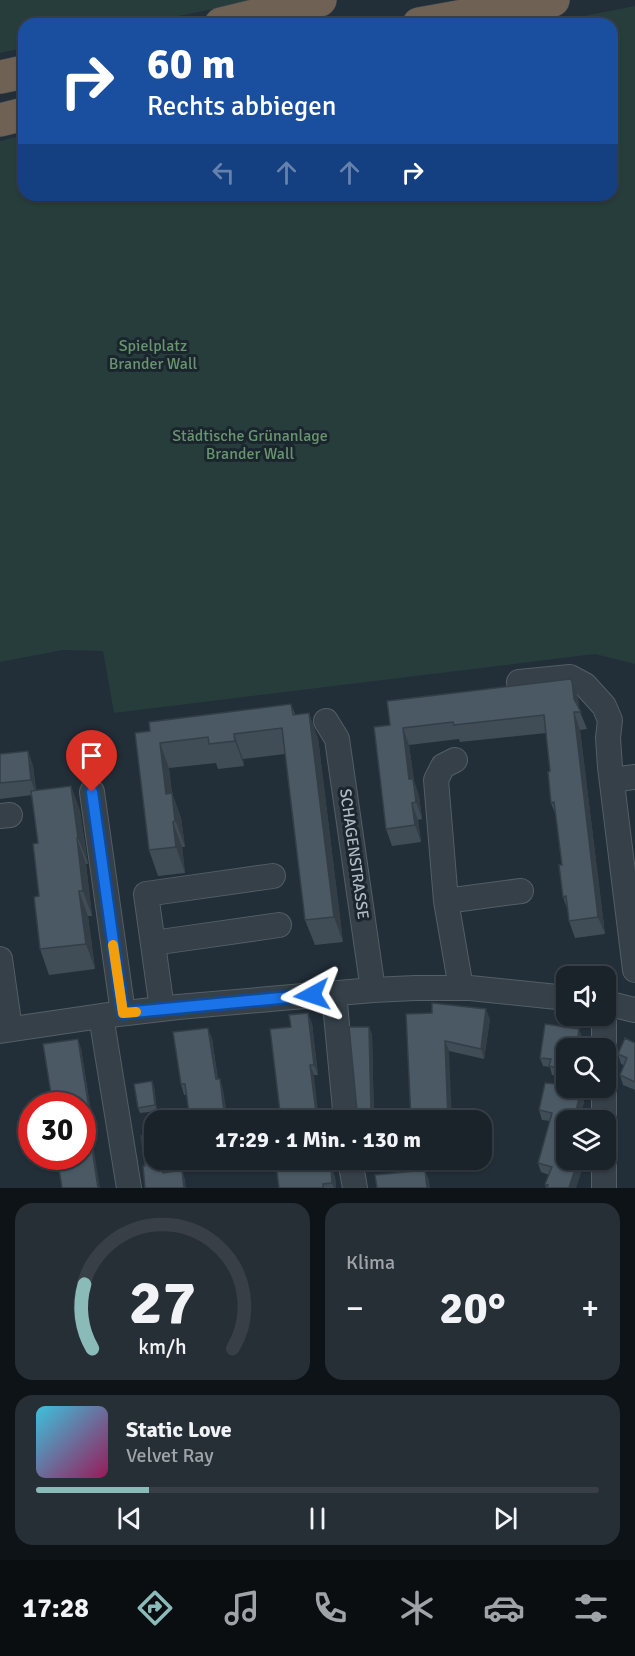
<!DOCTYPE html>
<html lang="de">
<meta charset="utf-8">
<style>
:root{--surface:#1a222a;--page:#272f36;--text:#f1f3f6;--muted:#9fa4a8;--line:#383f47;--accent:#8bbbb9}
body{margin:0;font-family:Signika,sans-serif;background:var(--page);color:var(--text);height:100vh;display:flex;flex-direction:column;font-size:22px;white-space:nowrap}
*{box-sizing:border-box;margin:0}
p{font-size:20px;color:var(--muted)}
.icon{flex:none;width:33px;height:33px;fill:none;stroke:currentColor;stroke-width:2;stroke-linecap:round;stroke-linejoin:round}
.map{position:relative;height:1188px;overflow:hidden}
.drawer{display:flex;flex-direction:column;gap:15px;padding:15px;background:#0e1317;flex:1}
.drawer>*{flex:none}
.top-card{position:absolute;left:18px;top:18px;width:600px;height:183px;border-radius:18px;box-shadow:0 2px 4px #0004,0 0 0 2px var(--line);background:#1a4fa0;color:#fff;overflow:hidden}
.controls{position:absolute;left:556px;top:966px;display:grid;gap:12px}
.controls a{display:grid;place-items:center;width:60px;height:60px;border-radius:12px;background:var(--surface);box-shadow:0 2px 4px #0004,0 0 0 2px var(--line);font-size:30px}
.speed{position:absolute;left:18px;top:1092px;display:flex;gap:12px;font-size:30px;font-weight:700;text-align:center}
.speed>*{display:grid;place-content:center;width:78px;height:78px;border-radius:50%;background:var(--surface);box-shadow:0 2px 4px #0004,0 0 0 2px var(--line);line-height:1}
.speed .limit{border:9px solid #d22;background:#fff;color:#111}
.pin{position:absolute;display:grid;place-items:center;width:51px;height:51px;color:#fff;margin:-62px -26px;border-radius:50% 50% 50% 0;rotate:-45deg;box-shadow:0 0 6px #0007}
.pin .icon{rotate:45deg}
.me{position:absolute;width:66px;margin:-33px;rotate:265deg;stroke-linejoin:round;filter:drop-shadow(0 0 4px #0008)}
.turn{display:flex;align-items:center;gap:21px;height:126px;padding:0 30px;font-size:27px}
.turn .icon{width:78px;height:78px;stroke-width:2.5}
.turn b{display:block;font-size:42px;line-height:51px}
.lanes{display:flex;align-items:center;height:57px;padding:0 30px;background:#0003;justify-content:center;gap:30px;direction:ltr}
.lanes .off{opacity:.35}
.big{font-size:45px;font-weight:700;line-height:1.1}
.drawer .tile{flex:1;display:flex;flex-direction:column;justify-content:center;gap:9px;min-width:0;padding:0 21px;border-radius:18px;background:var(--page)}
.drawer .dial{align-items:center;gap:0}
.dial svg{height:156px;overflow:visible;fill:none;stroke:var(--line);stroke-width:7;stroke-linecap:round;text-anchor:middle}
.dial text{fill:var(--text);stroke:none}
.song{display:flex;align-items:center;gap:18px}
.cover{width:72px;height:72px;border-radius:9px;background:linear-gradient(135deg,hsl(190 70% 55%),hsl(330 70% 35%))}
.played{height:6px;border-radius:3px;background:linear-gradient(90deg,var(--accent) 20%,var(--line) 20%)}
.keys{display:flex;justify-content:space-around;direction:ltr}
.heat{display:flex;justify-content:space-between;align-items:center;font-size:33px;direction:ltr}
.drawer .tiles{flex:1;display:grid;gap:15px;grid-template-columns:1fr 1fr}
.tile:last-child{grid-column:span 2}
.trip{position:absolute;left:144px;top:1110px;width:348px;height:60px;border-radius:18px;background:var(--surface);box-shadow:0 2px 4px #0004,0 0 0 2px var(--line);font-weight:700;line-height:60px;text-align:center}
.tab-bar{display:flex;height:96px;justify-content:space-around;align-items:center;background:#0a0e11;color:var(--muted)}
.tab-bar .icon{width:42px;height:42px}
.tab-bar .selected{color:var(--accent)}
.tab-bar b{font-size:27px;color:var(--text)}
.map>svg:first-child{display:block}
</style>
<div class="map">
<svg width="635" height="1188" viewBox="0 0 635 1188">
<rect width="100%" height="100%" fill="#222e38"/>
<path fill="#273d3c" d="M 0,0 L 257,0 L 140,24 L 24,24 L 24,48 L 0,53 Z
M 635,6 L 635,664 L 595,654 L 114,713 L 103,651 L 63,650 L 0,662 L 0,141 L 24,135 L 24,195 L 612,195 L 612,24 L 543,24 Z"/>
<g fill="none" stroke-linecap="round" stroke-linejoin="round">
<g stroke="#535e67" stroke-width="26">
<path id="minor" d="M 519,682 L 570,677 L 585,685 L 604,706 L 610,720 L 608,738 L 610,767 L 635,970
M 326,721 L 337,739 L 373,990
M 455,760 L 443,766 L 436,780 L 446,901 L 461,988
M 612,780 L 635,777
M 92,792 L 123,1013
M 0,816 L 10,815
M 446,901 L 521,891
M 153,943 L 279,925
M 0,959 L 10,1029
M 334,993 L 346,1120
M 606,1003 L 635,1010
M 162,1009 L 146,894 L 273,876
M 101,1016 L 129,1188
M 604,1016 L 604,1048
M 0,1031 L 101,1016 L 178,1007 L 373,990 L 415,988 L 470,988 L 567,998
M 604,1088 L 604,1120
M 350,1160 L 355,1188
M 604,1160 L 604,1188"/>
</g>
<g stroke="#404b54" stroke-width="34">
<path id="highway" d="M 221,24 L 320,0
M 419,24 L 553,0
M 0,77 L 24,72
M 0,120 L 24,114"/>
</g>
<use href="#minor" stroke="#354049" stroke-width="24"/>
<use href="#highway" stroke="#6f6153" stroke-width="33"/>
</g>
<path fill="#404d56" d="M 578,698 L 579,709 L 587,729 L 580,730 L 605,934 L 575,938 L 569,921 L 568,911 L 563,897 L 562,865 L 556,816 L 551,803 L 550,771 L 546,733 L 460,742 L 459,739 L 409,745 L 414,781 L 419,796 L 422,819 L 418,820 L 421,842 L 392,846 L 386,829 L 374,727 Z
M 291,704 L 295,714 L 318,738 L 343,942 L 315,945 L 305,920 L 285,754 L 243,759 L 244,766 L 218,769 L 216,763 L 169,768 L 172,793 L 181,818 L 185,847 L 182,847 L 185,873 L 158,876 L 149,850 L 150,731 Z
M 28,751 L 33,766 L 36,790 L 71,786 L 80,811 L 88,864 L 86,864 L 92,916 L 88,916 L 95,969 L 49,975 L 40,949 L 38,843 L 32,795 L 0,799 L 0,754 Z
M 432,1013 L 490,1019 L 484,1059 L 449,1051 Z
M 312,1023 L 318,1075 L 314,1075 L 291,1027 Z
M 369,1027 L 372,1035 L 374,1120 L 360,1120 L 357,1111 Z
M 579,1029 L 584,1046 L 567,1048 L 567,1078 L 552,1075 L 550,1067 L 543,1066 L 540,1058 Z
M 212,1038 L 218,1079 L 223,1089 L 184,1095 L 181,1084 Z
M 635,1043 L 635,1090 L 623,1085 L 620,1075 L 624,1065 L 621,1064 L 618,1054 Z
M 81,1048 L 95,1138 L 92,1138 L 62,1188 Z
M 152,1081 L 154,1087 L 157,1111 L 140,1113 L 138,1108 Z
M 567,1088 L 580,1088 L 584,1102 L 567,1160 L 585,1160 L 576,1188 L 546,1188 L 545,1184 L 549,1175 L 541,1172 L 538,1163 L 550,1121 L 542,1120 L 539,1110 Z
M 286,1164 L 321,1168 L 331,1167 L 335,1177 L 336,1188 L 279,1188 Z"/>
<path fill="#343e46" d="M 572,681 L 578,698 L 579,712 L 574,699 Z
M 574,712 L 580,730 L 605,934 L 598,917 Z
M 309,713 L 318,738 L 343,942 L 334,917 Z
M 403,728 L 409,745 L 414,781 L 419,796 L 422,819 L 416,802 L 409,779 Z
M 234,734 L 243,759 L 244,766 L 235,741 Z
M 160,743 L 169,768 L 172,793 L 181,818 L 185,847 L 166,794 Z
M 28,751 L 33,766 L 36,795 L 31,780 Z
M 71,786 L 80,811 L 88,864 L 78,838 Z
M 412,803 L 418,820 L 421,842 L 415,825 Z
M 173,822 L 182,847 L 185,873 L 176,847 Z
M 77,838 L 86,864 L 92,916 L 83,891 Z
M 79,891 L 88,916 L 95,969 L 86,944 Z
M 486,1009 L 490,1019 L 484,1059 L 481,1049 Z
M 308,1013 L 312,1023 L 318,1075 L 314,1065 Z
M 369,1027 L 372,1035 L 374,1120 L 371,1111 Z
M 208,1028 L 212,1038 L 219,1090 L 216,1079 Z
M 579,1029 L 582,1037 L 582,1040 L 584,1046 L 584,1048 L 579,1048 L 578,1037 Z
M 78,1039 L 81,1048 L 95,1138 L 92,1128 Z
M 445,1041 L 449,1051 L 452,1120 L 448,1120 Z
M 310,1065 L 314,1075 L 319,1120 L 317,1120 Z
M 220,1079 L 223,1089 L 228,1120 L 225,1120 Z
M 152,1081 L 154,1087 L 157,1111 L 155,1105 Z
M 579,1088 L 580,1088 L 582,1096 L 582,1098 L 584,1102 L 580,1120 L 574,1120 Z
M 89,1129 L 92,1138 L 100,1188 L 98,1188 Z
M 162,1160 L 164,1160 L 167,1182 L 163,1173 Z
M 317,1160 L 320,1160 L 322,1179 L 318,1169 Z
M 578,1160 L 585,1160 L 576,1188 L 569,1188 Z
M 331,1167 L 335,1177 L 336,1188 L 334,1188 L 332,1183 Z
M 182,1170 L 185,1179 L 186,1188 L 184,1188 Z
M 425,1170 L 429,1180 L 430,1188 L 427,1188 Z"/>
<path fill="#4a5964" stroke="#343e46" stroke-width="1.5" d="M 570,679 L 572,681 L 574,699 L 581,712 L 574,712 L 598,917 L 569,921 L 566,896 L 563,897 L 559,865 L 562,865 L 554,802 L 551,803 L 548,772 L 550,771 L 544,715 L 454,725 L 453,722 L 403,728 L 409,779 L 413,779 L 416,802 L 412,803 L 415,825 L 386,829 L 374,727 L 390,725 L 387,701 Z
M 291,704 L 293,715 L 309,713 L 334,917 L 305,920 L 282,728 L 234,734 L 235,741 L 209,744 L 208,737 L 160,743 L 166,794 L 172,793 L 175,821 L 173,822 L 176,847 L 149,850 L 135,733 L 150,731 L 149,722 Z
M 28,751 L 31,780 L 0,783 L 0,754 Z
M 71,786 L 78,838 L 77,838 L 83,891 L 79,891 L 86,944 L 40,949 L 34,897 L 39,896 L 33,844 L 38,843 L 31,791 Z
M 432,1003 L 486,1009 L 481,1049 L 445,1041 L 448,1120 L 411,1120 L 406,1014 L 432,1013 Z
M 308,1013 L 314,1065 L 310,1065 L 317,1120 L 281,1120 L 270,1029 L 291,1027 L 289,1015 Z
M 545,1024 L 579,1029 L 578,1037 L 581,1037 L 579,1048 L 567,1048 L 567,1070 L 549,1066 L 551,1059 L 540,1058 Z
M 349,1027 L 369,1027 L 371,1111 L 357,1111 Z
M 208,1028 L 216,1079 L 220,1079 L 225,1120 L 190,1120 L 185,1084 L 181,1084 L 173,1032 Z
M 625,1038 L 635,1043 L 635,1082 L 620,1075 L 627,1058 L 618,1054 Z
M 78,1039 L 92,1128 L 89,1129 L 98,1188 L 62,1188 L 57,1156 L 82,1156 L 82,1106 L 53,1106 L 43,1044 Z
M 152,1081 L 155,1105 L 138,1108 L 134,1084 Z
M 545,1083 L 567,1085 L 567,1088 L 579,1088 L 577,1092 L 580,1093 L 574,1120 L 567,1120 L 567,1160 L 578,1160 L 569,1188 L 547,1188 L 548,1185 L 545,1184 L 552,1167 L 538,1163 L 552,1113 L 539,1110 Z
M 154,1134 L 154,1160 L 162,1160 L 163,1173 L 182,1170 L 184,1188 L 145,1188 L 143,1166 L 145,1166 L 141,1136 Z
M 286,1160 L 317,1160 L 318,1169 L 331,1167 L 332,1183 L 323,1184 L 323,1188 L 279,1188 L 276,1165 L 286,1164 Z
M 425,1170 L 427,1188 L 377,1188 L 375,1175 Z"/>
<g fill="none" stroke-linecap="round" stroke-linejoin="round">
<g stroke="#114b97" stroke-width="15">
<path id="route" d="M 92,792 L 123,1013 L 312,995"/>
</g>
<use href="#route" stroke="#1a73e8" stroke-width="10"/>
<path stroke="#f59e0b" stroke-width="10" d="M 113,945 L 123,1013 L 136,1012"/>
</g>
<g text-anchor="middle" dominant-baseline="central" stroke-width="6" stroke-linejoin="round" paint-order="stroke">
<g font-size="16" fill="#68956e" stroke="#1b252e">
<text x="153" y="346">Spielplatz<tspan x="153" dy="18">Brander Wall</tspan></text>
<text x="250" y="436">Städtische Grünanlage<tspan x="250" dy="18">Brander Wall</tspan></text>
</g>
<g font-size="16" fill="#b0bbc5" stroke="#1b252e">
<text transform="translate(354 854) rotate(82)">SCHAGENSTRASSE</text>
</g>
</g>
</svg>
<div class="controls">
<a><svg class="icon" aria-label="sound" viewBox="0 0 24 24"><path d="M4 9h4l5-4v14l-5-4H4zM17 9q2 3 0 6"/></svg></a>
<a><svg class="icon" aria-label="search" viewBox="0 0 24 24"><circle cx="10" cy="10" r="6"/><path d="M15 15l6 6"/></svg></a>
<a><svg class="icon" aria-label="layers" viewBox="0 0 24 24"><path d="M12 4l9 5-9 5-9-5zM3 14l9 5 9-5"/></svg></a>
</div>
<div class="speed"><div class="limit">30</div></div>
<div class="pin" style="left:92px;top:792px;background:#d93025"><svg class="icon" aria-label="arrive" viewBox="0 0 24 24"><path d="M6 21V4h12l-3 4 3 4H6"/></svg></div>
<svg class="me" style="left:312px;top:995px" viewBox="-20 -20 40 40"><path d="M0-17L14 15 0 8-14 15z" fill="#1a73e8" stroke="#fff" stroke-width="4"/></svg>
<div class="trip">17:29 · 1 Min. · 130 m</div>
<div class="top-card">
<div class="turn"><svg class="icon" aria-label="right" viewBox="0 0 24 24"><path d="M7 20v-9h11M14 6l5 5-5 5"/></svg><div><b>60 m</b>Rechts abbiegen</div></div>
<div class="lanes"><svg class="icon off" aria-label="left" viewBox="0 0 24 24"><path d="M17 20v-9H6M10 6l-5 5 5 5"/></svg><svg class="icon off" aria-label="ahead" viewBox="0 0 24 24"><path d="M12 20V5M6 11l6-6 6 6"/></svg><svg class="icon off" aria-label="ahead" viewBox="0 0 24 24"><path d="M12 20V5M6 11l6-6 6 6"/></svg><svg class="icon" aria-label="right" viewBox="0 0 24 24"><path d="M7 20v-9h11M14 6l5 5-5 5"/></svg></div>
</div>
</div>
<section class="drawer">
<div class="tiles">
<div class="tile dial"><svg viewBox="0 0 100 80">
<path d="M14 69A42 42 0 1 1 86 69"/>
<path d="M14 69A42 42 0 0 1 10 36" stroke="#8bbbb9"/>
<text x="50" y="56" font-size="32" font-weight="700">27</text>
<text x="50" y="72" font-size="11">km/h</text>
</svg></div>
<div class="tile"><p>Klima</p>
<div class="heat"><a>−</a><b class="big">20°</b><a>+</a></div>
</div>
<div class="tile">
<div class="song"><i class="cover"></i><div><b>Static Love</b><p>Velvet Ray</p></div></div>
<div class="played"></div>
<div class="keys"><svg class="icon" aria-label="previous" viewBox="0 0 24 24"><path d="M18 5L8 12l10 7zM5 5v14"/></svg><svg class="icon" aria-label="pause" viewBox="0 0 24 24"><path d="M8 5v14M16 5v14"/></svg><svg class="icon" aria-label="next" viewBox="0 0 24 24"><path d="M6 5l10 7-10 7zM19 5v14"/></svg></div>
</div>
</div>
</section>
<nav class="tab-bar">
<b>17:28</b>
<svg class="icon selected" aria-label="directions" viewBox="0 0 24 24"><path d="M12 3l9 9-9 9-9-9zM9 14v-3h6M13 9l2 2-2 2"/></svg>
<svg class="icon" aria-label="music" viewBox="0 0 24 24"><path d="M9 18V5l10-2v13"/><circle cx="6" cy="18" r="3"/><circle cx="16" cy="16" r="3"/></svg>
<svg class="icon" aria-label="phone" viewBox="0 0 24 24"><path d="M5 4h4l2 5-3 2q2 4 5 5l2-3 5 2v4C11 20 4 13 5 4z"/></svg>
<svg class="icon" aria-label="climate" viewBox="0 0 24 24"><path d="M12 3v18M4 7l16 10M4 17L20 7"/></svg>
<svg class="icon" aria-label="car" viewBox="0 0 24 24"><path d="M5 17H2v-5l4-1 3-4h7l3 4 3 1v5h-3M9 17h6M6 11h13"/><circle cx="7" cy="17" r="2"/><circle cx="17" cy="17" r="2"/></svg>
<svg class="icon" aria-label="filters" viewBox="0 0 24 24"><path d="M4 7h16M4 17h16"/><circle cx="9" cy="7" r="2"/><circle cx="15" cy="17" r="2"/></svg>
</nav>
